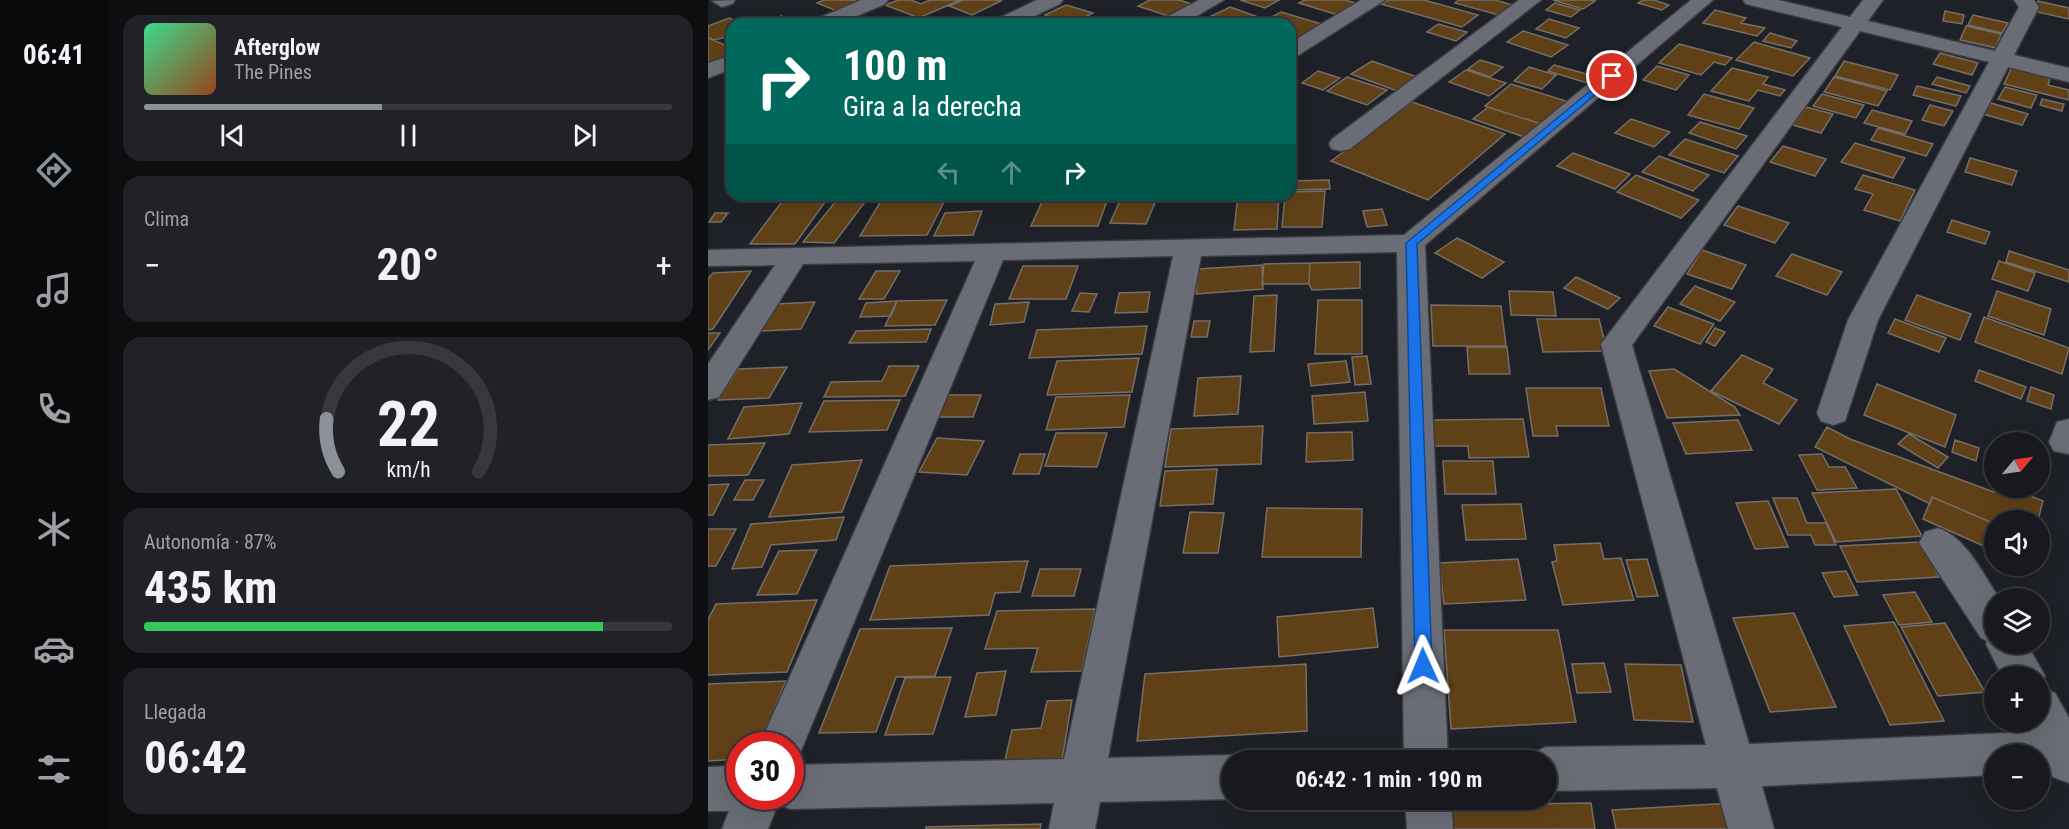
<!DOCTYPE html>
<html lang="es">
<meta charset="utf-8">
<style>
:root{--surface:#17191e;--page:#202227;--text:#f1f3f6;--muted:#9ea0a4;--line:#36383c;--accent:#8c9099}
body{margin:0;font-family:"Roboto Condensed",sans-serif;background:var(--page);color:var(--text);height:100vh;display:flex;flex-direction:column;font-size:22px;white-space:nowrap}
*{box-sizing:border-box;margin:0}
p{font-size:20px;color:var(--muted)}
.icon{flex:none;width:33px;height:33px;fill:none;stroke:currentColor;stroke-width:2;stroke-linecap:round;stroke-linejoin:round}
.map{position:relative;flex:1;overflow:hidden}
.sheet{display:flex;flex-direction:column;gap:15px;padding:15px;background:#0d0e10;width:600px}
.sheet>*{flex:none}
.banner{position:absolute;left:18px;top:18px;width:570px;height:183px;border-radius:18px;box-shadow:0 6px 24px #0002,0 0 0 2px var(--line);background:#00695c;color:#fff;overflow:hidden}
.needle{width:39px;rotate:61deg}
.tools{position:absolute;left:1276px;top:432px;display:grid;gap:12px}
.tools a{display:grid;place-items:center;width:66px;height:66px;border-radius:50%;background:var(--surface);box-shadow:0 6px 24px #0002,0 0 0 2px var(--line);font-size:30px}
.speed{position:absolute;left:18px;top:732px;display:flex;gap:12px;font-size:30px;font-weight:700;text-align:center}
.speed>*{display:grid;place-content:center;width:78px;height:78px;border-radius:50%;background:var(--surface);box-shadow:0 6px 24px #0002,0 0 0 2px var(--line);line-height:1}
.speed .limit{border:9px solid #d22;background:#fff;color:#111}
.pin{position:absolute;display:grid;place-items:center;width:51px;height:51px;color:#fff;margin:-26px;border:3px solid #fff;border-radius:50%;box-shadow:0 2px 6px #0007}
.me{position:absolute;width:66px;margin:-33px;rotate:359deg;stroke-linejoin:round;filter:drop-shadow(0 0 4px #0008)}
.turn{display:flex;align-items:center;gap:21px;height:126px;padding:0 18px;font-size:27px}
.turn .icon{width:78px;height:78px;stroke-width:2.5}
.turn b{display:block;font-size:42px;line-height:51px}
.lanes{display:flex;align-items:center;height:57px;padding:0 18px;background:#0003;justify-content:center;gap:30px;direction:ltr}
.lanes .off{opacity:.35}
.big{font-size:45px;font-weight:700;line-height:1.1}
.sheet .card{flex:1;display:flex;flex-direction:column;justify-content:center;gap:9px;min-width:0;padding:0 21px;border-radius:18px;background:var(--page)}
.sheet .dial{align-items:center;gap:0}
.dial svg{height:156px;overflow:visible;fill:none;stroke:var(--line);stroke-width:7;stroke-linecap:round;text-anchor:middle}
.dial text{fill:var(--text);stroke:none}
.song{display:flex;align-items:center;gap:18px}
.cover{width:72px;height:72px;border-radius:9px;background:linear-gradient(135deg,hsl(150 70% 55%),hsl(20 70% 35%))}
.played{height:6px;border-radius:3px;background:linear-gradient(90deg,var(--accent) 45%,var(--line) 45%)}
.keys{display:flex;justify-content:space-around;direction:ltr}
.heat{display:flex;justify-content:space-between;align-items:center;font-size:33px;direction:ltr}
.charge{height:9px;border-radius:4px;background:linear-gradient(90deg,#34c759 87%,var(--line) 0)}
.trip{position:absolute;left:513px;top:750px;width:336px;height:60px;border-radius:30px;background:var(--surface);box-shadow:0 6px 24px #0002,0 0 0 2px var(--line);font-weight:700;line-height:60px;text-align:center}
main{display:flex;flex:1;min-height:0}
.dock{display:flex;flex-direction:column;width:108px;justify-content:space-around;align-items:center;background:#090a0c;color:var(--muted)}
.dock .icon{width:42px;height:42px}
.dock .selected{color:var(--accent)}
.dock b{font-size:27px;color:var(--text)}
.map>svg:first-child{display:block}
</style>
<main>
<nav class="dock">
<b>06:41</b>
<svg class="icon selected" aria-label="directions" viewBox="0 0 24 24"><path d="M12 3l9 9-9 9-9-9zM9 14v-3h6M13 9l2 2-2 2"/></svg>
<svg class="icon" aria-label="music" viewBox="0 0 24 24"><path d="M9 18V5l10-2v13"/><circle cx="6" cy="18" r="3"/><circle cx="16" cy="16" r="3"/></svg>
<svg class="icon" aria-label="phone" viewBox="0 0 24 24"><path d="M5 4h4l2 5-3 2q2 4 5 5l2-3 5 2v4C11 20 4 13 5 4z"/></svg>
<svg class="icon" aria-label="climate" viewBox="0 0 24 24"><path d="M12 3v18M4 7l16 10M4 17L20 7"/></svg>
<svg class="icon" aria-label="car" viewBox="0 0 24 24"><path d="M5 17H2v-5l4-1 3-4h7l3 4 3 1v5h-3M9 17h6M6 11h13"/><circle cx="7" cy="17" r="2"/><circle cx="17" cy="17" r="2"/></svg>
<svg class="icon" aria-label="filters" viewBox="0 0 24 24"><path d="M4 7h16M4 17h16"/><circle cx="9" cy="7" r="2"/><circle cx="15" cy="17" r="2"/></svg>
</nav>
<section class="sheet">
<div class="card">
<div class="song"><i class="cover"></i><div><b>Afterglow</b><p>The Pines</p></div></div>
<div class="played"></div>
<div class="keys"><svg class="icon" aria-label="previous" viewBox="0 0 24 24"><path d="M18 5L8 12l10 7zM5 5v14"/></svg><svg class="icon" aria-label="pause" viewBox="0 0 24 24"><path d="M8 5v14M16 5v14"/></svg><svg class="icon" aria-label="next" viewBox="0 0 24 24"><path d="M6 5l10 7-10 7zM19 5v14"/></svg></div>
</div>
<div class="card"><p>Clima</p>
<div class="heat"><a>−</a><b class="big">20°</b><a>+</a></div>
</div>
<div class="card dial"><svg viewBox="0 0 100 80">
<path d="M14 69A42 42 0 1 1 86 69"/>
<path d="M14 69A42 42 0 0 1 8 42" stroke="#8c9099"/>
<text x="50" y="56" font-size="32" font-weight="700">22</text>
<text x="50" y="72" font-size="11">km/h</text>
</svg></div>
<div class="card"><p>Autonomía · 87%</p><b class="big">435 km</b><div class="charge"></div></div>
<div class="card"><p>Llegada</p><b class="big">06:42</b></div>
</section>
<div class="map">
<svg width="1361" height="829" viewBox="0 0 1361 829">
<rect width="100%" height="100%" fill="#1f2128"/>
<path fill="#604117" stroke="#756e67" stroke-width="1.5" d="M 116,0 L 156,0 L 129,11 L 109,3 Z
M 190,0 L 203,0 L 213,4 L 222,0 L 252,0 L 211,18 L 177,5 Z
M 255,0 L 289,0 L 293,1 L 264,15 L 241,6 Z
M 442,0 L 471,0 L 484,4 L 460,16 L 430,6 Z
M 532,0 L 571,0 L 557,8 Z
M 597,0 L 637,0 L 651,4 L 633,16 L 591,3 Z
M 680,0 L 716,0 L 770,15 L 754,27 L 673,4 Z
M 751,0 L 787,0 L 808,6 L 794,16 L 747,3 Z
M 845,0 L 883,0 L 887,1 L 875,9 Z
M 935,0 L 946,0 L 961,5 L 954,10 L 930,3 Z
M 1330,1 L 1361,8 L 1361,19 L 1325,11 Z
M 847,3 L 872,10 L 863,17 L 838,10 Z
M 358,5 L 385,13 L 364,24 L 337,15 Z
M 522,7 L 556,19 L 546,24 L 489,23 Z
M 1007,10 L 1038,18 L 1033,23 L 1057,28 L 1049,36 L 995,23 Z
M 1237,11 L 1256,15 L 1254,24 L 1235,21 Z
M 573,12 L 617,25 L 596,39 L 582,34 L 582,24 L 558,20 Z
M 1265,15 L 1300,23 L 1294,33 L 1260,25 Z
M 73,16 L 84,20 L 75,24 L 53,24 Z
M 21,18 L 34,24 L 24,24 L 24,36 L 6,40 L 0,37 L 0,26 Z
M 401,18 L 419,24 L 388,24 Z
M 841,19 L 871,28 L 858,38 L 828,29 Z
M 730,24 L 759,32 L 748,41 L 719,32 Z
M 1258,26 L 1293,34 L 1288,48 L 1252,40 Z
M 815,31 L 860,45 L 843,57 L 799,42 Z
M 1062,33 L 1089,41 L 1083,48 L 1055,41 Z
M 0,38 L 24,48 L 24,57 L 0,66 Z
M 1046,42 L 1102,58 L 1085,76 L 1028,60 Z
M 971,44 L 1024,58 L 1017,65 L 1006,62 L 993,75 L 951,63 Z
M 1232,53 L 1270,63 L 1264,75 L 1225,64 Z
M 772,60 L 795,67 L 782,77 L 760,69 Z
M 664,61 L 709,77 L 689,91 L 643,74 Z
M 1136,61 L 1190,75 L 1182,90 L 1127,76 Z
M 846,65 L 889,77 L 882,84 L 840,71 Z
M 949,66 L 981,75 L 968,90 L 935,80 Z
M 821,67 L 848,75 L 834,89 L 806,81 Z
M 1304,67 L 1343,76 L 1340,85 L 1361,90 L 1361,100 L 1296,84 Z
M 1024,68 L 1060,77 L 1055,84 L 1077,90 L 1072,96 L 1050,90 L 1041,101 L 1003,91 Z
M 758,70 L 798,83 L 781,96 L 741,82 Z
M 610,71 L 632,78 L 615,90 L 594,83 Z
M 639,77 L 679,90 L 659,105 L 619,91 Z
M 1126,77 L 1179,91 L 1170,106 L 1116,92 Z
M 1229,77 L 1262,86 L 1258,93 L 1224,84 Z
M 803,84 L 858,101 L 833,124 L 777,106 Z
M 1209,86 L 1253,96 L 1248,106 L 1205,95 Z
M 1297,87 L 1329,95 L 1323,108 L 1290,99 Z
M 996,94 L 1046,108 L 1031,129 L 980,115 Z
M 1114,94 L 1156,105 L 1148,118 L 1105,106 Z
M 1334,99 L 1356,104 L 1354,111 L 1332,105 Z
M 704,102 L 797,134 L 720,200 L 623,161 Z
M 1283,103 L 1320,114 L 1314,125 L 1275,114 Z
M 1222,105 L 1245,111 L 1236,126 L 1214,120 Z
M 780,107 L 833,124 L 819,138 L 765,119 Z
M 1098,107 L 1125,114 L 1113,133 L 1085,125 Z
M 1164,110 L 1204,121 L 1197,134 L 1156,123 Z
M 923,119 L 962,132 L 946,147 L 907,133 Z
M 992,122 L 1039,136 L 1028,149 L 981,133 Z
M 1170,128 L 1225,144 L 1218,156 L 1163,140 Z
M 977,139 L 1030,156 L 1016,173 L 961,155 Z
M 1147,143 L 1197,158 L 1185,178 L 1133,162 Z
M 1075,146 L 1118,159 L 1107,176 L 1062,162 Z
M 865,153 L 922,174 L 907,189 L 849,166 Z
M 951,156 L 1001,175 L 985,191 L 934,172 Z
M 1262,158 L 1309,171 L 1304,185 L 1257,172 Z
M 928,175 L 991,200 L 973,218 L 909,192 Z
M 1155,175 L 1207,190 L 1192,221 L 1156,210 L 1165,194 L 1147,189 Z
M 621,180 L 622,189 L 582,190 L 582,181 Z
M 617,191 L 614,227 L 574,227 L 577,195 L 582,195 L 582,192 Z
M 79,195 L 122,195 L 87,244 L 42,244 Z
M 337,195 L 401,195 L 390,226 L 323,226 Z
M 530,195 L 571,195 L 569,229 L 526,230 Z
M 414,196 L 449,198 L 438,224 L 402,223 Z
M 237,200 L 219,235 L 152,236 L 173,201 Z
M 128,201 L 157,202 L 126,243 L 95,242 Z
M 1030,206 L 1081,223 L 1067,243 L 1016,225 Z
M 674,209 L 679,225 L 659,227 L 655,211 Z
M 274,211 L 265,235 L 226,236 L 237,213 Z
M 7,213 L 20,213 L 13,222 L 1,222 Z
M 1244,220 L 1282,232 L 1277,244 L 1239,232 Z
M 749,238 L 796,262 L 774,278 L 727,253 Z
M 994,250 L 1038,265 L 1024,289 L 979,274 Z
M 1301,251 L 1361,270 L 1361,282 L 1298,262 Z
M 1084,254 L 1134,272 L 1119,295 L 1068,276 Z
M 1291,261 L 1327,273 L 1320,291 L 1284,279 Z
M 652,262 L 652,288 L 604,290 L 601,284 L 602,263 Z
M 602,263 L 601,284 L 554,284 L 556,264 Z
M 554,265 L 555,289 L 488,294 L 490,269 Z
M 315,266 L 370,266 L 358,299 L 301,299 Z
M 43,271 L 5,329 L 0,330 L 0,279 L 5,273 Z
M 168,271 L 192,271 L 176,299 L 151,299 Z
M 868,277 L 912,298 L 900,309 L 856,288 Z
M 987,286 L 1027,302 L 1012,321 L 972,304 Z
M 801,291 L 845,292 L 848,316 L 803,315 Z
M 1289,291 L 1343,309 L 1336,335 L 1280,316 Z
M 442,292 L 439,312 L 407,313 L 411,293 Z
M 372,293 L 389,294 L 381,312 L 364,311 Z
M 569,295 L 566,351 L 542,352 L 546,296 Z
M 1209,295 L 1263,314 L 1252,340 L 1197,320 Z
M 239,300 L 227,325 L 177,326 L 189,301 Z
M 610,300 L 654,300 L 654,354 L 607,354 Z
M 189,301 L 183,316 L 152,317 L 158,303 Z
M 107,302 L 93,329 L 53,331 L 68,304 Z
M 321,302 L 316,322 L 282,325 L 287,304 Z
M 723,305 L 793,306 L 798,346 L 725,346 Z
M 960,307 L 1006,324 L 992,344 L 946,326 Z
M 1276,317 L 1361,348 L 1354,374 L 1267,342 Z
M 829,319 L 891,319 L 899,351 L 835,352 Z
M 1187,319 L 1238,338 L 1231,352 L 1180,333 Z
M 486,321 L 502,321 L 499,337 L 483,337 Z
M 439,326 L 434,354 L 321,358 L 329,330 Z
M 1007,328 L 1017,332 L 1007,346 L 998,342 Z
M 223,329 L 218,342 L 141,343 L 148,331 Z
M 0,333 L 12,333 L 0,350 Z
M 759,347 L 799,347 L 802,374 L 761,374 Z
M 1034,355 L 1065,369 L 1055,383 L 1089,400 L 1071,424 L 1003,391 Z
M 659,356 L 663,384 L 647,385 L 644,357 Z
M 431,358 L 424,392 L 339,395 L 349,361 Z
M 638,361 L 642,382 L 603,386 L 600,364 Z
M 181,366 L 211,366 L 197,396 L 116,397 L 123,382 L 174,381 Z
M 79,367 L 61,398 L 10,400 L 30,369 Z
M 966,369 L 1027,407 L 1032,415 L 959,418 L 941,371 Z
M 1271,370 L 1318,387 L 1313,399 L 1267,381 Z
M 533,376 L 530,414 L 486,416 L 490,378 Z
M 1169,384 L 1248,415 L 1237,447 L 1156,415 Z
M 1323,387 L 1346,395 L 1343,409 L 1319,401 Z
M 818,388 L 893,388 L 901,426 L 848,426 L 850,436 L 825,436 Z
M 657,392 L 660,421 L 606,424 L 604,396 Z
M 238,395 L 273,395 L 265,417 L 229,417 Z
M 422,395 L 416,427 L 338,430 L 348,397 Z
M 192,400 L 179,430 L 101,432 L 116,401 Z
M 94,403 L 81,434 L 20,439 L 36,407 Z
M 815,419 L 821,457 L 761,458 L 760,446 L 723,446 L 721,420 Z
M 1030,420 L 1044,450 L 978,454 L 965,423 Z
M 555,426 L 553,464 L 457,467 L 463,429 Z
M 1119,427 L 1142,439 L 1286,492 L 1288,488 L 1302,488 L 1335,501 L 1330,520 L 1287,520 L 1287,524 L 1224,497 L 1222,504 L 1107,447 Z
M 644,432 L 645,460 L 598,462 L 599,433 Z
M 348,433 L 399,433 L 389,467 L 337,466 Z
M 1201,434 L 1240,457 L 1230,468 L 1190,444 Z
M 229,438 L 276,441 L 259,475 L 211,472 Z
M 1247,440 L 1271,448 L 1268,461 L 1244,452 Z
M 57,443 L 40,475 L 0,476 L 0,445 Z
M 312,454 L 337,454 L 331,474 L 305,474 Z
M 1114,454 L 1121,467 L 1137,467 L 1149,488 L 1109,490 L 1091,455 Z
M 154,460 L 134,512 L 61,517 L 84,465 Z
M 735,461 L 785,461 L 788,494 L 737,494 Z
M 509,469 L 505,504 L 452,506 L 457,471 Z
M 37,480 L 56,480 L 45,500 L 26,500 Z
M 21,484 L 5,515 L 0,515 L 0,485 Z
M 1188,489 L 1214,536 L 1128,542 L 1104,493 Z
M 1224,497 L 1287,524 L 1287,551 L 1215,519 Z
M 1065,498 L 1089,498 L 1099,523 L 1118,523 L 1128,545 L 1107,545 L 1103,535 L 1080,535 Z
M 1060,501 L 1080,547 L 1047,549 L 1028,503 Z
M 813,504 L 818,539 L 758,540 L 754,505 Z
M 559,508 L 654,509 L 653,557 L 554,557 Z
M 482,512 L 516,513 L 510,553 L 475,553 Z
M 136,517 L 128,540 L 63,545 L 54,567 L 24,569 L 43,524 Z
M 0,529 L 28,529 L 8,566 L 0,566 Z
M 1212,542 L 1231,577 L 1149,582 L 1132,546 Z
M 892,543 L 896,559 L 913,558 L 926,600 L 855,605 L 844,562 L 849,561 L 846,545 Z
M 109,550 L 89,594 L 49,595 L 71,551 Z
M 810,559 L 818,600 L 736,604 L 731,563 Z
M 939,559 L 950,596 L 929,597 L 918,560 Z
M 320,561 L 312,592 L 287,593 L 281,615 L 162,620 L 182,566 Z
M 332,569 L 373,569 L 366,596 L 324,596 Z
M 1138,571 L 1150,595 L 1126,597 L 1114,573 Z
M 1207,592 L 1224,622 L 1191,625 L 1175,595 Z
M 109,600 L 79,672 L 0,675 L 0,620 L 8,604 Z
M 665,608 L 670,647 L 571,657 L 569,617 Z
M 387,609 L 374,671 L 323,672 L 330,648 L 277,649 L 289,611 Z
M 1086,613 L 1128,707 L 1062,712 L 1025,618 Z
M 1186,622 L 1236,721 L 1182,725 L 1136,626 Z
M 1237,623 L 1277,692 L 1230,696 L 1193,627 Z
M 244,628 L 227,676 L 188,677 L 168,732 L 111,733 L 152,629 Z
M 736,630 L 850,630 L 868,722 L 743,729 Z
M 896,663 L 903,692 L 869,693 L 864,664 Z
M 598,664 L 599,731 L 429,741 L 437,674 Z
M 917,664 L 973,665 L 985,722 L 926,720 Z
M 298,671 L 288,715 L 257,717 L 269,673 Z
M 243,677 L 225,734 L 177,735 L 197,678 Z
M 78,681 L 51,746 L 32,746 L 32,759 L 0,761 L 0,684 Z
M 364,700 L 354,760 L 296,764 L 304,730 L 333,728 L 339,701 Z
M 883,803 L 887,829 L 744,829 L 742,805 Z
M 1025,803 L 1033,829 L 908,829 L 904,810 Z
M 333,824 L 332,829 L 218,829 L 218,827 Z"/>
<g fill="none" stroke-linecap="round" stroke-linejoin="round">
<g stroke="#3b3c43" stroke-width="3">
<path id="street" d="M 27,0 L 24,4 L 14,7 L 4,1 Z
M 153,0 L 180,0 L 177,4 L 130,24 L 103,24 L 106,20 Z
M 329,0 L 355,0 L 352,4 L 310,24 L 284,24 L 287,20 Z
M 491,0 L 516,0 L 475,24 L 450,24 L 453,20 Z
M 653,0 L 677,0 L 589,56 L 582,58 L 582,43 Z
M 811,0 L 833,0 L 642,149 L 633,151 L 624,149 L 621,144 L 624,139 Z
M 983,0 L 1005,0 L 717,245 L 740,760 L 696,760 L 689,252 L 493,256 L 400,758 L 524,755 L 537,760 L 524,760 L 524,799 L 392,802 L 387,829 L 341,829 L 346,803 L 82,809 L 70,804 L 60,829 L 14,829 L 21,811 L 0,811 L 0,767 L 32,766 L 32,796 L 82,796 L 82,765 L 356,759 L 465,256 L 295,260 L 95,746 L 88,761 L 82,763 L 82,746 L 51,746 L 267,261 L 95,264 L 11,397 L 0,400 L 0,364 L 67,265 L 0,266 L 0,250 L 696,235 Z
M 1035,0 L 1070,0 L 1142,17 L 1155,0 L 1175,0 L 1160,21 L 1287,51 L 1311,7 L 1306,0 L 1326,0 L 1331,7 L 1306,55 L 1361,68 L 1361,82 L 1300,67 L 1170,320 L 1137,421 L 1125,425 L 1113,421 L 1109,413 L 1140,320 L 1281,62 L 1152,31 L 924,345 L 1041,744 L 1322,732 L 1317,722 L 1332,722 L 1332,687 L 1347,693 L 1361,718 L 1361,783 L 1345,777 L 1343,773 L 1332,773 L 1332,754 L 1287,754 L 1287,775 L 1054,786 L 1066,829 L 1020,829 L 1009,788 L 838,791 L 838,760 L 819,760 L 822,754 L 838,747 L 998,745 L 893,344 L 1134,27 L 1038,4 Z
M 24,55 L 24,69 L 0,78 L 0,63 Z
M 1361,419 L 1361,454 L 1346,451 L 1341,442 L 1349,422 Z
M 1230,528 C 1259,538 1275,574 1291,598 L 1287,598 L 1287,644 L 1319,644 L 1337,676 L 1332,686 L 1332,676 L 1294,676 L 1278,644 L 1279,641 L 1273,638 L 1211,543 L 1217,532 Z
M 697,800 L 743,800 L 745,829 L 699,829 Z"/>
</g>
<use href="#street" fill="#6b6d76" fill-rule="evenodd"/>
</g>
<path fill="#1a73e8" stroke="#114b97" stroke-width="1.5" d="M 904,73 L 908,76 L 907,78 L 709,244 L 724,666 L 721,672 L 715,674 L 709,672 L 707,666 L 698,243 Z"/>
</svg>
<div class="tools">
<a><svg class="needle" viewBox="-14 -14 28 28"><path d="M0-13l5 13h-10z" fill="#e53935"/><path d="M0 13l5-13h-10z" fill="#9ea0a4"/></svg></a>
<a><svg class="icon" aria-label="sound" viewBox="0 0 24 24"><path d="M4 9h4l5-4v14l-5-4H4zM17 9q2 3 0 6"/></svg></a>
<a><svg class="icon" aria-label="layers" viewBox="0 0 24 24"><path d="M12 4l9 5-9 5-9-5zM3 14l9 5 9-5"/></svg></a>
<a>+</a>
<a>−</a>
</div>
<div class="speed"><div class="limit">30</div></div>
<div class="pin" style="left:904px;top:76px;background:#d93025"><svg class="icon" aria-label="arrive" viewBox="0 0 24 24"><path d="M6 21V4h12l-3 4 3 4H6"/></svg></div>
<svg class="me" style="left:715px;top:666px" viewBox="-20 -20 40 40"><path d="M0-17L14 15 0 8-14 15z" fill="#1a73e8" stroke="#fff" stroke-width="4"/></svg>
<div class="trip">06:42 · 1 min · 190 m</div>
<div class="banner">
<div class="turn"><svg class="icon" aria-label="right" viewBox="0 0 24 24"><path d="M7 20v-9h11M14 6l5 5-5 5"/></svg><div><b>100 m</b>Gira a la derecha</div></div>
<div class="lanes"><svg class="icon off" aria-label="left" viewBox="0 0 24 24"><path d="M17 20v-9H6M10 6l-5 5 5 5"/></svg><svg class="icon off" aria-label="ahead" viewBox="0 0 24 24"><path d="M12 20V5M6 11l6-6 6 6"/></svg><svg class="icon" aria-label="right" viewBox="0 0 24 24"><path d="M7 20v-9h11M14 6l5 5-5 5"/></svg></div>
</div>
</div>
</main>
